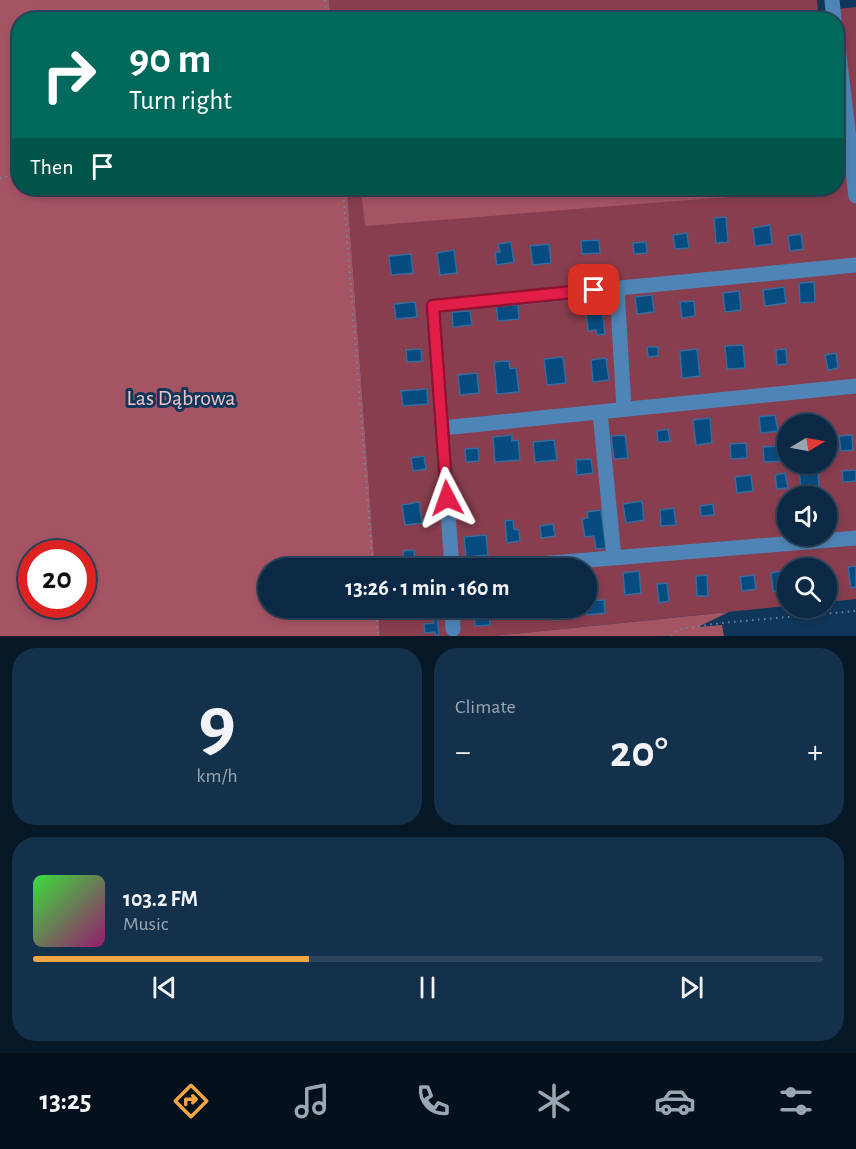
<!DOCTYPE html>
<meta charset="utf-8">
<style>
:root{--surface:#0b2944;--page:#14314b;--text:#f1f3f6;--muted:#9aa6b2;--line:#2b455d;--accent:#f2a542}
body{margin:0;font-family:"Alegreya Sans",sans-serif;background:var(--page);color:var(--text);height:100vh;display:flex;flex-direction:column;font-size:22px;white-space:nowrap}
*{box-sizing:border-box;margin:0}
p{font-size:20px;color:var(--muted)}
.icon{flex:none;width:33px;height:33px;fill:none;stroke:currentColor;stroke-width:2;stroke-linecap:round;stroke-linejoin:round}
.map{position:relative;height:636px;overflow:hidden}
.details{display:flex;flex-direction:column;gap:12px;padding:12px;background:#061725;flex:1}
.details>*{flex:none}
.guide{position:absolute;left:12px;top:12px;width:832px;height:183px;border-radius:24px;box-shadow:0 3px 9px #0003,0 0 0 2px var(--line);background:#00695c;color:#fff;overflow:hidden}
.needle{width:39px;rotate:80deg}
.tools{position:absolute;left:777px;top:414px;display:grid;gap:12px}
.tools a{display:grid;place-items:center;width:60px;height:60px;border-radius:50%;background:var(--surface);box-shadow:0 3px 9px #0003,0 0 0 2px var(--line);font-size:30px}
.speed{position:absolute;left:18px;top:540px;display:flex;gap:12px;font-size:30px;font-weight:700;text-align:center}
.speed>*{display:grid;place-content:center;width:78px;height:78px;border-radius:50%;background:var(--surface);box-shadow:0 3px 9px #0003,0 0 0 2px var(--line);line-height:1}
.speed .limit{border:9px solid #d22;background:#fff;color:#111}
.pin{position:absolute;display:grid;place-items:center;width:51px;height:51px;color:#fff;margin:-26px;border-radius:12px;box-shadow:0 3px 9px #0006}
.me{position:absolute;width:66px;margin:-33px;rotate:356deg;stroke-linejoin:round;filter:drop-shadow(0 0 4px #0008)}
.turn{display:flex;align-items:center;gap:21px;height:126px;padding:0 18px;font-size:27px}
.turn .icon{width:78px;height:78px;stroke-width:2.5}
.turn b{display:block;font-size:42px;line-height:51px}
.then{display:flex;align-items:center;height:57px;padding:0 18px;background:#0003;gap:12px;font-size:22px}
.big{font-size:45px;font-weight:700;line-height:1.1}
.details .tile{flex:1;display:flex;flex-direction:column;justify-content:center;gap:9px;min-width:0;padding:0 21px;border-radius:24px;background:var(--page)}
.details .dial{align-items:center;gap:0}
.dial b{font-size:78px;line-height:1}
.song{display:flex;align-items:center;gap:18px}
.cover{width:72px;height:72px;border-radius:9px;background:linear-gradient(135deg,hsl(120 70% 55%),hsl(320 70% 35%))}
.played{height:6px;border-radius:3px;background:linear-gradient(90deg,var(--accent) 35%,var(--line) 35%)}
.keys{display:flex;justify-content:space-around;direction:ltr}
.heat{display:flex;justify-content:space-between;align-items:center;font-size:33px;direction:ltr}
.details .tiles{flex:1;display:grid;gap:12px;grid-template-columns:1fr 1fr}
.tile:last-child{grid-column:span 2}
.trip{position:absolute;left:258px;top:558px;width:339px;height:60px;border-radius:30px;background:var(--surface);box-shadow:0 3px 9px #0003,0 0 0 2px var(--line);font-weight:700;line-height:60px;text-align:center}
.dock{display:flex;height:96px;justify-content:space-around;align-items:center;background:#04101b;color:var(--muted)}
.dock .icon{width:42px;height:42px}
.dock .on{color:var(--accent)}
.dock b{font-size:27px;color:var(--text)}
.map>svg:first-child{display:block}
</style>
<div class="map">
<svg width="856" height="636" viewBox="0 0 856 636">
<rect width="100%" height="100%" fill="#0f375a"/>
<path fill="#883e4e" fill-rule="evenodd" d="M 329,0 L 817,0 L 818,11 L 856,7 L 856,599 L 827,602 L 826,568 L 788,568 L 787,606 L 493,636 L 380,636 L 378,608 L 586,608 L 586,568 L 375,568 L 347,188 L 837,188 L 837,20 L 331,20 ZM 788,424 L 826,424 L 826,464 L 788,464 ZM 788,496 L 826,496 L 826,536 L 788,536 Z"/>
<path fill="#a55464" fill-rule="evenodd" d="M 0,0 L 329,0 L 331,19 L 20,20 L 20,188 L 347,188 L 375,568 L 268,568 L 268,608 L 378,608 L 380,636 L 0,636 ZM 32,554 L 82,554 L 82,604 L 32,604 Z
M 837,122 L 843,122 L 840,188 L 365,226 L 361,188 L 837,188 Z
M 729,612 L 698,627 L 722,625 L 724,636 L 492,636 Z"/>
<path fill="#074c81" stroke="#376b9c" stroke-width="1.5" d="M 726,217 L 728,242 L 716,243 L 714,218 Z
M 770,225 L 772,244 L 755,246 L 753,228 Z
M 687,233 L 689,248 L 675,249 L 673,235 Z
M 801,234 L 803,249 L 790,251 L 788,236 Z
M 599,240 L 600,253 L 582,254 L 581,241 Z
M 511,242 L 514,262 L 497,265 L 495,252 L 500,252 L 498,244 Z
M 646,242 L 647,253 L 634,254 L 633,243 Z
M 549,244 L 551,263 L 533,265 L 530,246 Z
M 454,250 L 457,273 L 440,275 L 437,253 Z
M 411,254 L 413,273 L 391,275 L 389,256 Z
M 814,282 L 815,302 L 800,303 L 799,283 Z
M 784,287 L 786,303 L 765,306 L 763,290 Z
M 739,291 L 741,310 L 725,312 L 723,293 Z
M 652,295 L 654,312 L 637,314 L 635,297 Z
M 694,301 L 695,316 L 682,318 L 680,302 Z
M 415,302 L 417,317 L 396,319 L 394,304 Z
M 518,303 L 519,319 L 498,321 L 496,305 Z
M 602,308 L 605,334 L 597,335 L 596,330 L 588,331 L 586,310 Z
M 470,311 L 472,325 L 453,327 L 452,312 Z
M 743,345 L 745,368 L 727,369 L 725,346 Z
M 647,347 L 658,347 L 658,356 L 648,357 Z
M 421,349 L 422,361 L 407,362 L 406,350 Z
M 697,349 L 700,376 L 682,378 L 680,351 Z
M 786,349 L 787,364 L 777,365 L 776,350 Z
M 836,353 L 838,368 L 828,370 L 825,355 Z
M 563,357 L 566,383 L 547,385 L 544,359 Z
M 606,358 L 609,380 L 593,382 L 591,360 Z
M 509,361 L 510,369 L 516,368 L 519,392 L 497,394 L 494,362 Z
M 477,373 L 479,393 L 460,395 L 458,375 Z
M 427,389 L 428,404 L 403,406 L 401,391 Z
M 775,415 L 778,431 L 761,433 L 759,417 Z
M 710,418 L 712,443 L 696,445 L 693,420 Z
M 668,429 L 670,441 L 658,442 L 657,431 Z
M 512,435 L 512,441 L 518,440 L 520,460 L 495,462 L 493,437 Z
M 625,435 L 628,458 L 614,459 L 611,436 Z
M 852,435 L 853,450 L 841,451 L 839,436 Z
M 554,440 L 557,460 L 535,462 L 533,442 Z
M 746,443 L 747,458 L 731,459 L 730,444 Z
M 783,446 L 785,461 L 764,462 L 763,447 Z
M 478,448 L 479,461 L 466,462 L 465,449 Z
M 424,456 L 426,469 L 413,471 L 411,458 Z
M 591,459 L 593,473 L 577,475 L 576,460 Z
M 818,470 L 819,486 L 801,488 L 799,472 Z
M 856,470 L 856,481 L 843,482 L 842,471 Z
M 785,473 L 788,488 L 777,489 L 775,475 Z
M 751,475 L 753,491 L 737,493 L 735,477 Z
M 642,501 L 644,520 L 626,523 L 623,504 Z
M 419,502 L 422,523 L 405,525 L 402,505 Z
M 713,504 L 714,515 L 701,516 L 700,506 Z
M 674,508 L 676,525 L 661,526 L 660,510 Z
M 601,510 L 606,548 L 596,549 L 594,536 L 585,537 L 582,519 L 588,518 L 587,512 Z
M 513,520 L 514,529 L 519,530 L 520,541 L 507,543 L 505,521 Z
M 553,524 L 555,536 L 541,538 L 540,526 Z
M 486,535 L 488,555 L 466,557 L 464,537 Z
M 414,550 L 415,563 L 404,564 L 403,551 Z
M 856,566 L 856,587 L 851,588 L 848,567 Z
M 786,570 L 788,589 L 773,591 L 771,573 Z
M 639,571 L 641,593 L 625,595 L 623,573 Z
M 707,575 L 708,596 L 697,596 L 696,576 Z
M 754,575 L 756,589 L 742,591 L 740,577 Z
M 667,583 L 669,601 L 659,603 L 657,584 Z
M 604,600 L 605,613 L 587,615 L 586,601 Z
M 474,608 L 489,608 L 490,625 L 475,626 Z
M 553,608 L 565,608 L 566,619 L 554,620 Z
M 437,618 L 439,635 L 435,635 L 435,632 L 425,633 L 424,624 L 434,623 L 433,619 Z"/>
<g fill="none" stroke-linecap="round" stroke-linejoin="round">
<path stroke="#6789a8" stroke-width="2" stroke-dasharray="1.5 4.5" stroke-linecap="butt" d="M 325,0 L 327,20
M 0,178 L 20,174
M 343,188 L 373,568
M 376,608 L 378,636
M 671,636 L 680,629 L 721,623 L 856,611"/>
<path stroke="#4f84b6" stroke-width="15" d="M 832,0 L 834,20
M 837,39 L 856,196
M 617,288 L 624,409
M 600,412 L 614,558
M 442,428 L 856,386
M 452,568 L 433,306 L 856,265
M 491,568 L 856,538
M 452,608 L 453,629"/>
</g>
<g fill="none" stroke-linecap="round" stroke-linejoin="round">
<g stroke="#92132f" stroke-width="15">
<path id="route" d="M 447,498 L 433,306 L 594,290"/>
</g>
<use href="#route" stroke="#e11d48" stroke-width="10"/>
</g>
<g text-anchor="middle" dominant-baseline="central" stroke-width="6" stroke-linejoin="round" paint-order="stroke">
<g font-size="22" fill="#f2c2c9" stroke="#0f375a">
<text x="181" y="398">Las Dąbrowa</text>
</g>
</g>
</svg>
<div class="tools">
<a><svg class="needle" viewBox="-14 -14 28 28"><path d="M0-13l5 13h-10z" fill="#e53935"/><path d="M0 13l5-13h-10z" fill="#9aa6b2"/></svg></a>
<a><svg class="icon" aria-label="sound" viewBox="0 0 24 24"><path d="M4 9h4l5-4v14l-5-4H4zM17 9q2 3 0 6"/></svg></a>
<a><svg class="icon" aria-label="search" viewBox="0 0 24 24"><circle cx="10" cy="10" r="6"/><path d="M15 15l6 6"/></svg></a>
</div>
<div class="speed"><div class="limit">20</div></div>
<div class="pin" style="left:594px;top:290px;background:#d93025"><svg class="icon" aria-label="arrive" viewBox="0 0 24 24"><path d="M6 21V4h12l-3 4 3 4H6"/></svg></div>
<svg class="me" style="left:447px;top:498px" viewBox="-20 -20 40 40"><path d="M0-17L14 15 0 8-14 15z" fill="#e11d48" stroke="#fff" stroke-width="4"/></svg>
<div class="trip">13:26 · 1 min · 160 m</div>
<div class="guide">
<div class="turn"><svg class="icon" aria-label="right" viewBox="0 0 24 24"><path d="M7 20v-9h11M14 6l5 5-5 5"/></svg><div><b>90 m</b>Turn right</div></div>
<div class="then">Then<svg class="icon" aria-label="arrive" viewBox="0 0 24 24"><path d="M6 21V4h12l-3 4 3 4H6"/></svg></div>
</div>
</div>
<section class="details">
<div class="tiles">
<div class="tile dial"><b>9</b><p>km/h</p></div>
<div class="tile"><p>Climate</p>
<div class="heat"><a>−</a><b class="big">20°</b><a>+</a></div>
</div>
<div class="tile">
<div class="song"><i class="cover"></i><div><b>103.2 FM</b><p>Music</p></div></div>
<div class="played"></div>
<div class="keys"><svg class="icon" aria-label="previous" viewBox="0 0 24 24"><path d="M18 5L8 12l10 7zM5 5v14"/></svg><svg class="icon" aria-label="pause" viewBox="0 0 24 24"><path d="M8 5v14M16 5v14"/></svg><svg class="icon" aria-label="next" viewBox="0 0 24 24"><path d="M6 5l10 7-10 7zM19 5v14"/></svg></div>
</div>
</div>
</section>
<nav class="dock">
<b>13:25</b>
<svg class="icon on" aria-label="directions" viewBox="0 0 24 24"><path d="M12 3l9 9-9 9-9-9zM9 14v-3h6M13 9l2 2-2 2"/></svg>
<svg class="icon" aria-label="music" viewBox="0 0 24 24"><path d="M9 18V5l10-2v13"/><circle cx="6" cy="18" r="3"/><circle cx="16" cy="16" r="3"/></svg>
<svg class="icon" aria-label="phone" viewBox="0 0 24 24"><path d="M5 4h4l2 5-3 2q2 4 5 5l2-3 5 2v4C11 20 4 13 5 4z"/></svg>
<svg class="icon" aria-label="climate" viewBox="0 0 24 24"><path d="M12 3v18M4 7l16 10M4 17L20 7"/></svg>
<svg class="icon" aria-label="car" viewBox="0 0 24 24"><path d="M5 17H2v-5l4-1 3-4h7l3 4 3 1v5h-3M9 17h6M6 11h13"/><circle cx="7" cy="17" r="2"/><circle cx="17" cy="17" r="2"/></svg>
<svg class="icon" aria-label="filters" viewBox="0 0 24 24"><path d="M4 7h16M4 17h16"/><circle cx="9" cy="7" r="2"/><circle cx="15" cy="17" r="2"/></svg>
</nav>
